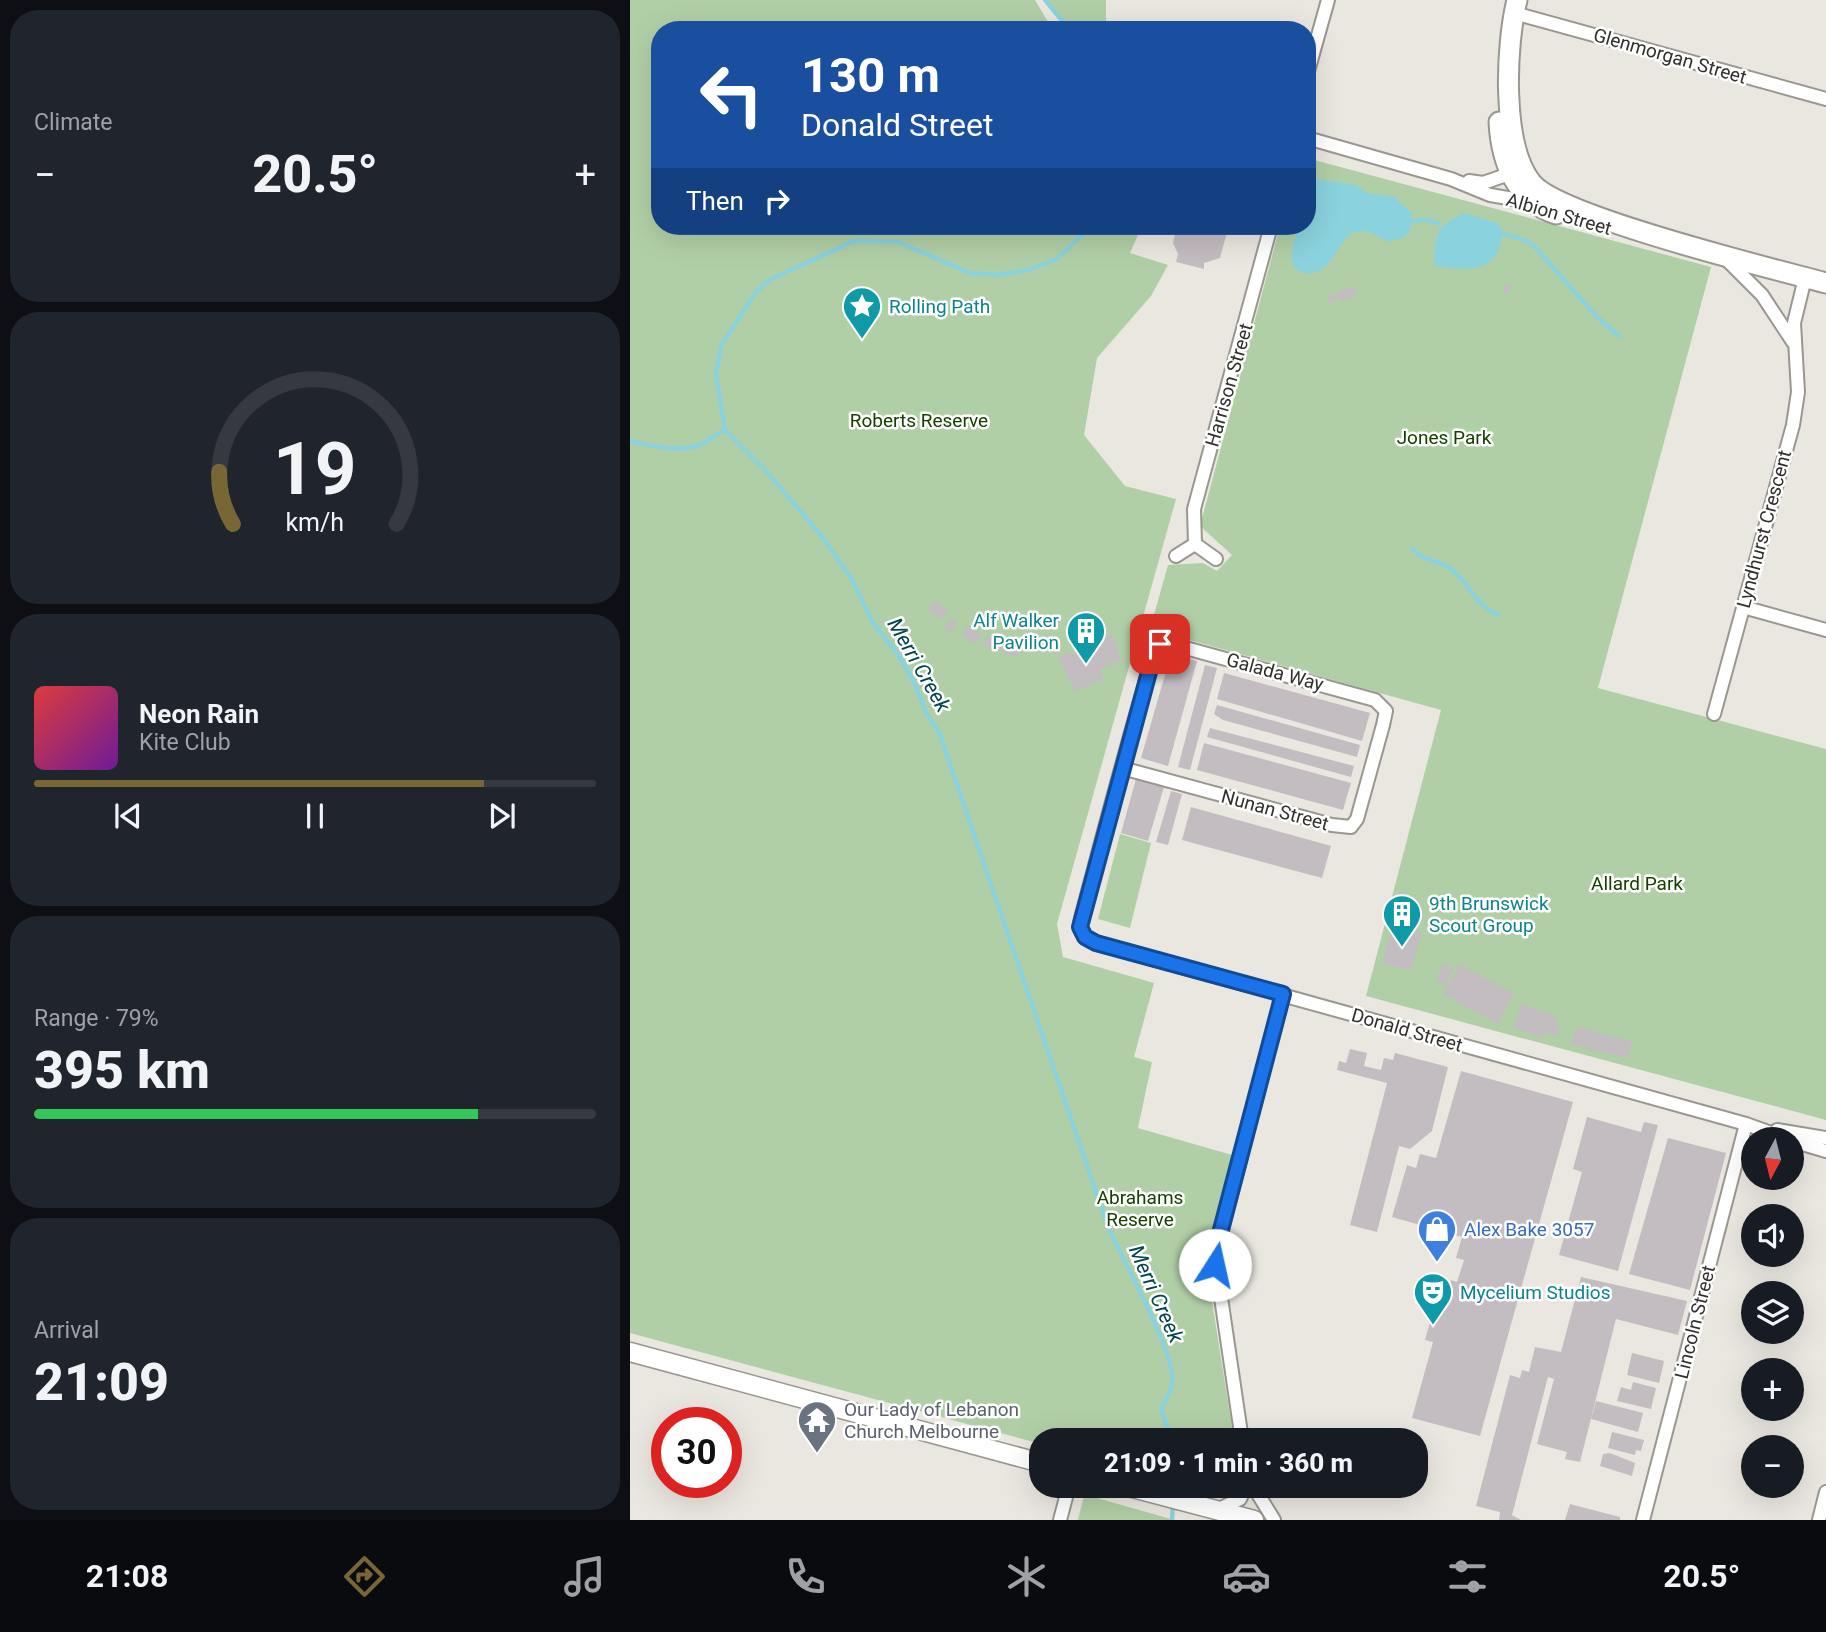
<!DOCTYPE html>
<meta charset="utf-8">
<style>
:root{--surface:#171b24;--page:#20242c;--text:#f1f3f6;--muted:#9ea1a6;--line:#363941;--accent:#786735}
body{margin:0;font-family:Roboto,sans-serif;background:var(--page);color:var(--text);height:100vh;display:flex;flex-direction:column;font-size:26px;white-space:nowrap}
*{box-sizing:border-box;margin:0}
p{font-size:23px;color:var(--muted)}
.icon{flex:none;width:38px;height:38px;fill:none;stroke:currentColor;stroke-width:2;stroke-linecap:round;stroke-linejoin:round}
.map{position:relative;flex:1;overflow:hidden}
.details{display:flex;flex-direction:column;gap:10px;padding:10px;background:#0d0f14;width:630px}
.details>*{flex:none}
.top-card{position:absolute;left:21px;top:21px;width:665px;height:214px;border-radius:28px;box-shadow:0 7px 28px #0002;background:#1a4fa0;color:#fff;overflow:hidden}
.needle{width:46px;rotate:187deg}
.fabs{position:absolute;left:1111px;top:1127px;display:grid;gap:14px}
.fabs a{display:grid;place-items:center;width:63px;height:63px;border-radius:50%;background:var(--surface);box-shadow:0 7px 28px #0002;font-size:35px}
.speed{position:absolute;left:21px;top:1407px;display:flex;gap:14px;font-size:35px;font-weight:700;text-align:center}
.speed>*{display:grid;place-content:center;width:91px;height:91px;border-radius:50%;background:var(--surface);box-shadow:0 7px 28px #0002;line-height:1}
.speed .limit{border:10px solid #d22;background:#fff;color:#111}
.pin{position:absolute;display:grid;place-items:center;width:60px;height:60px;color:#fff;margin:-30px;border-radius:14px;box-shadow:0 4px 10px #0006}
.me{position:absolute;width:77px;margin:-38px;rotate:10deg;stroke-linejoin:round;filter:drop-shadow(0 0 5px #0008)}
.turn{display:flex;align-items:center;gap:24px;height:147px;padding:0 35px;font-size:32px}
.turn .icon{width:91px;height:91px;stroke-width:2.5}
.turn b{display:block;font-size:49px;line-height:60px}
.then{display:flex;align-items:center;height:66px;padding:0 35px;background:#0003;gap:14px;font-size:26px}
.big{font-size:52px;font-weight:800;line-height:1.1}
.details .tile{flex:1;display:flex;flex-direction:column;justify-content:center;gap:10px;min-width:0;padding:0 24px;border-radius:28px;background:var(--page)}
.details .dial{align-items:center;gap:0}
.dial svg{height:182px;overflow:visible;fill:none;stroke:var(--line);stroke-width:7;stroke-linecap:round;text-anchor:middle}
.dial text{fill:var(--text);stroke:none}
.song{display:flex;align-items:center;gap:21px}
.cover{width:84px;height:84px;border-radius:10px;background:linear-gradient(135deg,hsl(0 70% 55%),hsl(280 70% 35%))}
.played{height:7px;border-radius:4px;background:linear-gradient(90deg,var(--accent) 80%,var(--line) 80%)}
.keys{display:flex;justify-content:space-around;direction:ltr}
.heat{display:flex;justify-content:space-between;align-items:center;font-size:38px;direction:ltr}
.charge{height:10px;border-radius:5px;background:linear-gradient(90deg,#34c759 79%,var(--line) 0)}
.trip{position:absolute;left:399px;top:1428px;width:399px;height:70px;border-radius:28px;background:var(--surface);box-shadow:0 7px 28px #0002;font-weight:800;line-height:70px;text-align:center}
.dock{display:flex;height:112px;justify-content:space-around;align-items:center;background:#090b0e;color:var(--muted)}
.dock .icon{width:49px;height:49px}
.dock .on{color:var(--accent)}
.dock b{font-size:32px;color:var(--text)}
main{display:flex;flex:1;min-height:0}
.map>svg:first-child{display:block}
</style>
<main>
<section class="details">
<div class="tile"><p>Climate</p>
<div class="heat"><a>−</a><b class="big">20.5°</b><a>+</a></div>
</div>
<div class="tile dial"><svg viewBox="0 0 100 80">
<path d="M14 69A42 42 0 1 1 86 69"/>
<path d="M14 69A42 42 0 0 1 8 46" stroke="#786735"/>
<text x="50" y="56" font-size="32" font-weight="700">19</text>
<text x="50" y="72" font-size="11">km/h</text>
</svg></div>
<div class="tile">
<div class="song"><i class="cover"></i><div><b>Neon Rain</b><p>Kite Club</p></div></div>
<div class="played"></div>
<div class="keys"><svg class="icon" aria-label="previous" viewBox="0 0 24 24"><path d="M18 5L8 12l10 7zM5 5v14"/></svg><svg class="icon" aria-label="pause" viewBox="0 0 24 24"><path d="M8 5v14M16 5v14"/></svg><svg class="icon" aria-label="next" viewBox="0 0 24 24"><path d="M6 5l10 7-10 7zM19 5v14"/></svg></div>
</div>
<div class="tile"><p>Range · 79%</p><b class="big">395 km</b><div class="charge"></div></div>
<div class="tile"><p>Arrival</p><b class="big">21:09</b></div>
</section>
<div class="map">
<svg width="1196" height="1520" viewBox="0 0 1196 1520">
<rect width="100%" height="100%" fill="#eae7e0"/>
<path fill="#b1cfa7" d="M 0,0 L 405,0 L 423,30 L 30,30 L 30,226 L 512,226 L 500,253 L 538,265 L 521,296 L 467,358 L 454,435 L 495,486 L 546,499 L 427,924 L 433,957 L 524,983 L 504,1057 L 522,1062 L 508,1128 L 602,1155 L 579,1240 L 577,1270 L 604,1440 L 411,1440 L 411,1444 L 0,1333 Z
M 415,0 L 476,0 L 476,30 L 440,30 Z
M 677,158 L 1081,267 L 968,688 L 1196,749 L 1196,1120 L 736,996 L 811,710 L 520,629 L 538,565 L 573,563 L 587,571 L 602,555 L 570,526 L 650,226 L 677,226 Z
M 490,834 L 521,843 L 500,928 L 468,919 Z
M 460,1496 L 541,1519 L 546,1520 L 448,1520 L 453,1499 Z"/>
<path fill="#8ad2dd" d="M 677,178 L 723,184 L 740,194 L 768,197 L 767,201 L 782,213 L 781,229 L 774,237 L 760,242 L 736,231 L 723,232 C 710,242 704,260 691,270 C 687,273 680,274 675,273 C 652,269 665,241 668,226 L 677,226 Z
M 834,213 L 867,223 L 873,233 C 866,277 837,269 804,266 C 806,234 804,228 834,213 Z"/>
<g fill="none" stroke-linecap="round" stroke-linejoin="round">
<path stroke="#8ad2dd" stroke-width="4.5" d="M 415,0 L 440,30
M 783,221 L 798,220 L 808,223
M 458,226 L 456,231 L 427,259 L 398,270 L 367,275 L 340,273 L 268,242 L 224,241 L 139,280 L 125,293 L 91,346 L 86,374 L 95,430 L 137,472 L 190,534 L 221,578 L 243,623 L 267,653 L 285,684 L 296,713 L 309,732 L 478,1227 C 492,1259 547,1355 542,1383 C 541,1392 535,1401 531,1409 L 542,1440
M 868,232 L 897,241 L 906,248 L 966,316 L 989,336
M 0,441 C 21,446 45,452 66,446 C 77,443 85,434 95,430
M 783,549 C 792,561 809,560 821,569 C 841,584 841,601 868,615
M 542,1520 L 543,1503"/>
</g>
<path fill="#c3bdc2" d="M 547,226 L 593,226 L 597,232 L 590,258 L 574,263 L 574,269 L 546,262 L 548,254 L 543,243 Z
M 875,283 L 880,284 L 878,294 L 873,293 Z
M 723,286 L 727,294 L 711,302 L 706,292 Z
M 705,293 L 708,299 L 700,303 L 697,298 Z
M 304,601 L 318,610 L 312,619 L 298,610 Z
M 320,618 L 327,623 L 321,633 L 314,628 Z
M 338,626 L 353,635 L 346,644 L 332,635 Z
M 483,635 L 491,661 L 470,669 L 474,679 L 445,691 L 428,657 L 441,651 L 442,654 Z
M 357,636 L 373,642 L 369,652 L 353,646 Z
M 374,643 L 391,646 L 388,656 L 372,653 Z
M 541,654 L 567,661 L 538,766 L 511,758 Z
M 575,665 L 587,668 L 560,770 L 548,767 Z
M 594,673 L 740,713 L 732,741 L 587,699 Z
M 587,705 L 730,745 L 727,757 L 593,720 L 584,714 Z
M 580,728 L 724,766 L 721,777 L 577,737 Z
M 574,743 L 721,783 L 713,810 L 567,770 Z
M 506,779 L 534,787 L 518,841 L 491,833 Z
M 541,791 L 552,794 L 538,845 L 526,842 Z
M 561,807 L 701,846 L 692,878 L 552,840 Z
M 763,924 L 792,932 L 781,971 L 752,963 Z
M 814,963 L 824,968 L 815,985 L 805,980 Z
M 830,964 L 884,994 L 867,1024 L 813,994 Z
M 892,1004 L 928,1017 L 926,1024 L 930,1025 L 927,1036 L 915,1032 L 913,1038 L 883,1027 Z
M 946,1027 L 1002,1041 L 998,1058 L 941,1044 Z
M 720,1049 L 737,1053 L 734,1066 L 751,1070 L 754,1058 L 763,1060 L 765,1053 L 818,1067 L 802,1131 L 780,1149 L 769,1146 L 747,1232 L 720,1225 L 757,1083 L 707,1070 L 709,1061 L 716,1063 Z
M 831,1071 L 943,1102 L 850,1436 L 782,1418 L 803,1342 L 795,1340 L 804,1308 L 813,1310 L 821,1280 L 827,1282 L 834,1260 L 826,1258 L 832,1237 L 762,1217 L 777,1165 L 786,1168 L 790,1154 L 806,1158 Z
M 957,1117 L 1011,1132 L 1014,1122 L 1028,1125 L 988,1271 L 929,1255 L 952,1172 L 943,1169 Z
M 1038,1138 L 1096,1153 L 1060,1290 L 999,1274 Z
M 951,1277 L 1057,1301 L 1048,1335 L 986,1319 L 950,1462 L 935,1459 L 937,1452 L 907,1444 L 924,1379 L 918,1377 L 882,1515 L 891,1520 L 869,1520 L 870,1512 L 846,1506 L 880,1375 L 890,1378 L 892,1370 L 899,1372 L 905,1347 L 931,1352 Z
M 1002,1353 L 1034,1361 L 1029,1383 L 997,1375 Z
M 1003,1382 L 1026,1388 L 1021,1409 L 987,1401 L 991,1387 L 1001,1390 Z
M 966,1401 L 1013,1413 L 1008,1432 L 961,1419 Z
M 982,1432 L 1014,1440 L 1011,1451 L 1006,1450 L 1005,1455 L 978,1448 Z
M 980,1453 L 1005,1463 L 1002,1476 L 970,1466 L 973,1454 Z
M 940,1504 L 990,1517 L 990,1520 L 935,1520 Z"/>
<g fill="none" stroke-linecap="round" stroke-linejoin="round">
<g stroke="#9a9791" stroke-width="16">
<path id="street" d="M 884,13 L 1196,99
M 677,75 L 698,0
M 677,138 L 821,179 L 860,195 L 901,202
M 839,181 L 853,183 L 888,171
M 1096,259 L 1132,295 L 1163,342
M 565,544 L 586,559
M 546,556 L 565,544 L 564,509 L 641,226
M 1113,607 L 1196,630
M 1084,714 L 1163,425 L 1168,392 L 1164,323 L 1175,278
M 492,768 L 702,825 L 721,827 L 727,819 L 753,725 L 756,711 L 745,700 L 541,644 L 530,644 L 525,650 C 498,738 475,828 451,918 C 448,931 454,937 465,943 L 1116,1124 L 1158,1139
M 1147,1130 L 1196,1138
M 1162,1141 L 1196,1151
M 612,1440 L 585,1257 L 653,994
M 623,1486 L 644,1520
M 587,1510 L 610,1499 L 616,1486
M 430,1520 L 439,1486
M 1013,1520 L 1116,1124
M 1189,1520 L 1196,1492"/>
</g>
<g stroke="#9a9791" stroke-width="21">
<path id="secondary" d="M 0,1352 L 411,1463
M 495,1486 L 624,1520"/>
</g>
<g stroke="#9a9791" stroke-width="23">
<path id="primary" d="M 887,0 C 876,45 871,143 901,182 C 926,216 1144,269 1196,283
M 869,122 C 871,162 886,201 926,214"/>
</g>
<use href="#street" stroke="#fff" stroke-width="12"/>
<use href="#secondary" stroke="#fff" stroke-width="18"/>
<use href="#primary" stroke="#fff" stroke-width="19"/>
</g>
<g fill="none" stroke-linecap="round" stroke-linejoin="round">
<g stroke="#114b97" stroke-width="18">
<path id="route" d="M 530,644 L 525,650 L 450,927 L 455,937 L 466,943 L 653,994 L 588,1241 L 585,1265"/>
</g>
<use href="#route" stroke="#1a73e8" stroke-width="12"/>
</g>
<defs>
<g id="sight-pin" transform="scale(2.0125)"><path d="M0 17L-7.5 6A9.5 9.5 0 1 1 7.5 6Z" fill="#0f9aa8" stroke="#fff"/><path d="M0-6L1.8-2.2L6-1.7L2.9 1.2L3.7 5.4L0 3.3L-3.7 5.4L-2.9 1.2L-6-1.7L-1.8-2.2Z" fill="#fff"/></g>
<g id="building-pin" transform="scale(2.0125)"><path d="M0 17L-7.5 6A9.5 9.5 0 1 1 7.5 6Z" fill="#0f9aa8" stroke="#fff"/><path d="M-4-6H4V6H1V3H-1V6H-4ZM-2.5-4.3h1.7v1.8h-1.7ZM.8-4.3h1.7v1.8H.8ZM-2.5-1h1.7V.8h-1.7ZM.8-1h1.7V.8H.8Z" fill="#fff"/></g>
<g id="shop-pin" transform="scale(2.0125)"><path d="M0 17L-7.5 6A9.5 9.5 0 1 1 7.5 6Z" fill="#3f7fe0" stroke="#fff"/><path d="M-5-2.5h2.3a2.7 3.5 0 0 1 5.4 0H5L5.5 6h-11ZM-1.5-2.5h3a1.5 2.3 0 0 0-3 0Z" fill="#fff"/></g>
<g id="theatre-pin" transform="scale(2.0125)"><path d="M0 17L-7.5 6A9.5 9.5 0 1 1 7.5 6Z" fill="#0f9aa8" stroke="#fff"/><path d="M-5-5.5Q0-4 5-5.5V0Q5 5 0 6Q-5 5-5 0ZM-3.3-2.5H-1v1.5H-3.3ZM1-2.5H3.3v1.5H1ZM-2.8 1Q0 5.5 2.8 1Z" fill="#fff"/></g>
<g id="temple-pin" transform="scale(2.0125)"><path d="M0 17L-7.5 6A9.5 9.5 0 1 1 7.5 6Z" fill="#6b7280" stroke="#fff"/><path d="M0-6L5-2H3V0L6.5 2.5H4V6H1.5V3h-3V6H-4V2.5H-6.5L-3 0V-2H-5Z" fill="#fff"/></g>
</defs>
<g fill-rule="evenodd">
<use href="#sight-pin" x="232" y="306"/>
<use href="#building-pin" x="456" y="631"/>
<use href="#building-pin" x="772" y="914"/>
<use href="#shop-pin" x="807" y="1229"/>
<use href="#theatre-pin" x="803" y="1292"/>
<use href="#temple-pin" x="187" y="1420"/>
</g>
<g text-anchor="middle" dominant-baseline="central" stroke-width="5" stroke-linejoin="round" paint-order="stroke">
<g font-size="19" fill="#31302d" stroke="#fff">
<text transform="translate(1040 56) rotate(16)">Glenmorgan Street</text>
<text transform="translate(929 214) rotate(16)">Albion Street</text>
<text transform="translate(599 385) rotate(-74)">Harrison Street</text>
<text transform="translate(1134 529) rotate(-75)">Lyndhurst Crescent</text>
<text transform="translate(645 672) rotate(15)">Galada Way</text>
<text transform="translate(645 810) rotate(15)">Nunan Street</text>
<text transform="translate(777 1030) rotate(16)">Donald Street</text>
<text transform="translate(1065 1322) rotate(-76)">Lincoln Street</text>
</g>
<g font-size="19" fill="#0d838f" stroke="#fff" text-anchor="start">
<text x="259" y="306">Rolling Path</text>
<text x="429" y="620" text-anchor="end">Alf Walker<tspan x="429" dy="22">Pavilion</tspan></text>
<text x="799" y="903">9th Brunswick<tspan x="799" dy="22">Scout Group</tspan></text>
<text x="830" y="1292">Mycelium Studios</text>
</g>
<g font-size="19" fill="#164000" stroke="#fff">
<text x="289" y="420">Roberts Reserve</text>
<text x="814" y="437">Jones Park</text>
<text x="1007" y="883">Allard Park</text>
<text x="510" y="1197">Abrahams<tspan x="510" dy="22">Reserve</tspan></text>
</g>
<g font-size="19" fill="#366cbe" stroke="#fff" text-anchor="start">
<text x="834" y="1229">Alex Bake 3057</text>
</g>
<g font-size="19" fill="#5b616d" stroke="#fff" text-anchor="start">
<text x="214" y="1409">Our Lady of Lebanon<tspan x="214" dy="22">Church Melbourne</tspan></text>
</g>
<g font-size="21" font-style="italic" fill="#00444c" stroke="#fff">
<text transform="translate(289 665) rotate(60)">Merri Creek</text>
<text transform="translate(526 1294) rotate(66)">Merri Creek</text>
</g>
</g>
</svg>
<div class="fabs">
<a><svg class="needle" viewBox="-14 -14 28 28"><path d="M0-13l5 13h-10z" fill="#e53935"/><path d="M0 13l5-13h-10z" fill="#9ea1a6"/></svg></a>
<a><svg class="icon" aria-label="sound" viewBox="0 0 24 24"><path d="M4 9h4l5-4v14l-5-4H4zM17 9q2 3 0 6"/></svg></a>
<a><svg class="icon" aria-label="layers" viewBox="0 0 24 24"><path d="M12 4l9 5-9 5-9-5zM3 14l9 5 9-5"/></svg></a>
<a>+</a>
<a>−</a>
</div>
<div class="speed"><div class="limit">30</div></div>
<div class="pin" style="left:530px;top:644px;background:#d93025"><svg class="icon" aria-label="arrive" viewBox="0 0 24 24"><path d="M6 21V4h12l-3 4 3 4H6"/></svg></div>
<svg class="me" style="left:585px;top:1265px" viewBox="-20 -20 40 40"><circle r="19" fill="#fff"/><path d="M0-13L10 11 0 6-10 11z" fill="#1a73e8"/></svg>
<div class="trip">21:09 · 1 min · 360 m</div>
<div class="top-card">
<div class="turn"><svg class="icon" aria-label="left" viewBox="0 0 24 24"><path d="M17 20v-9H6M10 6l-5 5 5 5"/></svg><div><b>130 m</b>Donald Street</div></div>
<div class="then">Then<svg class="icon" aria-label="right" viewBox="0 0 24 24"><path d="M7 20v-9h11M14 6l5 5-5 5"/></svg></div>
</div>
</div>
</main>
<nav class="dock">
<b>21:08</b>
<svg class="icon on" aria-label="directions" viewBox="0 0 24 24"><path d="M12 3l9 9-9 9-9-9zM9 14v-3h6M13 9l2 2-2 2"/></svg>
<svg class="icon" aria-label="music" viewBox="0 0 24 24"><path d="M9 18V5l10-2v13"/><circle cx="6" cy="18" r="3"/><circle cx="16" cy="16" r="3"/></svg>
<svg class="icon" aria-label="phone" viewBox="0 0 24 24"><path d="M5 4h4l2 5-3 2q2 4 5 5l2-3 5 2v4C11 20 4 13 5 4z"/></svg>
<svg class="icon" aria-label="climate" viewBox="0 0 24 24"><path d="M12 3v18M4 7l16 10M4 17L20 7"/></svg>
<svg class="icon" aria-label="car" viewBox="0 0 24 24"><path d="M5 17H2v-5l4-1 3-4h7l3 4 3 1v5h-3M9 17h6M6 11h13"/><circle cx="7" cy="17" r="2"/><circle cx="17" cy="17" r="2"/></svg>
<svg class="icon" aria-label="filters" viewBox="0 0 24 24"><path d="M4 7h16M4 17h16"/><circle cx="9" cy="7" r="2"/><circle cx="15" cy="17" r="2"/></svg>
<b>20.5°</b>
</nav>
